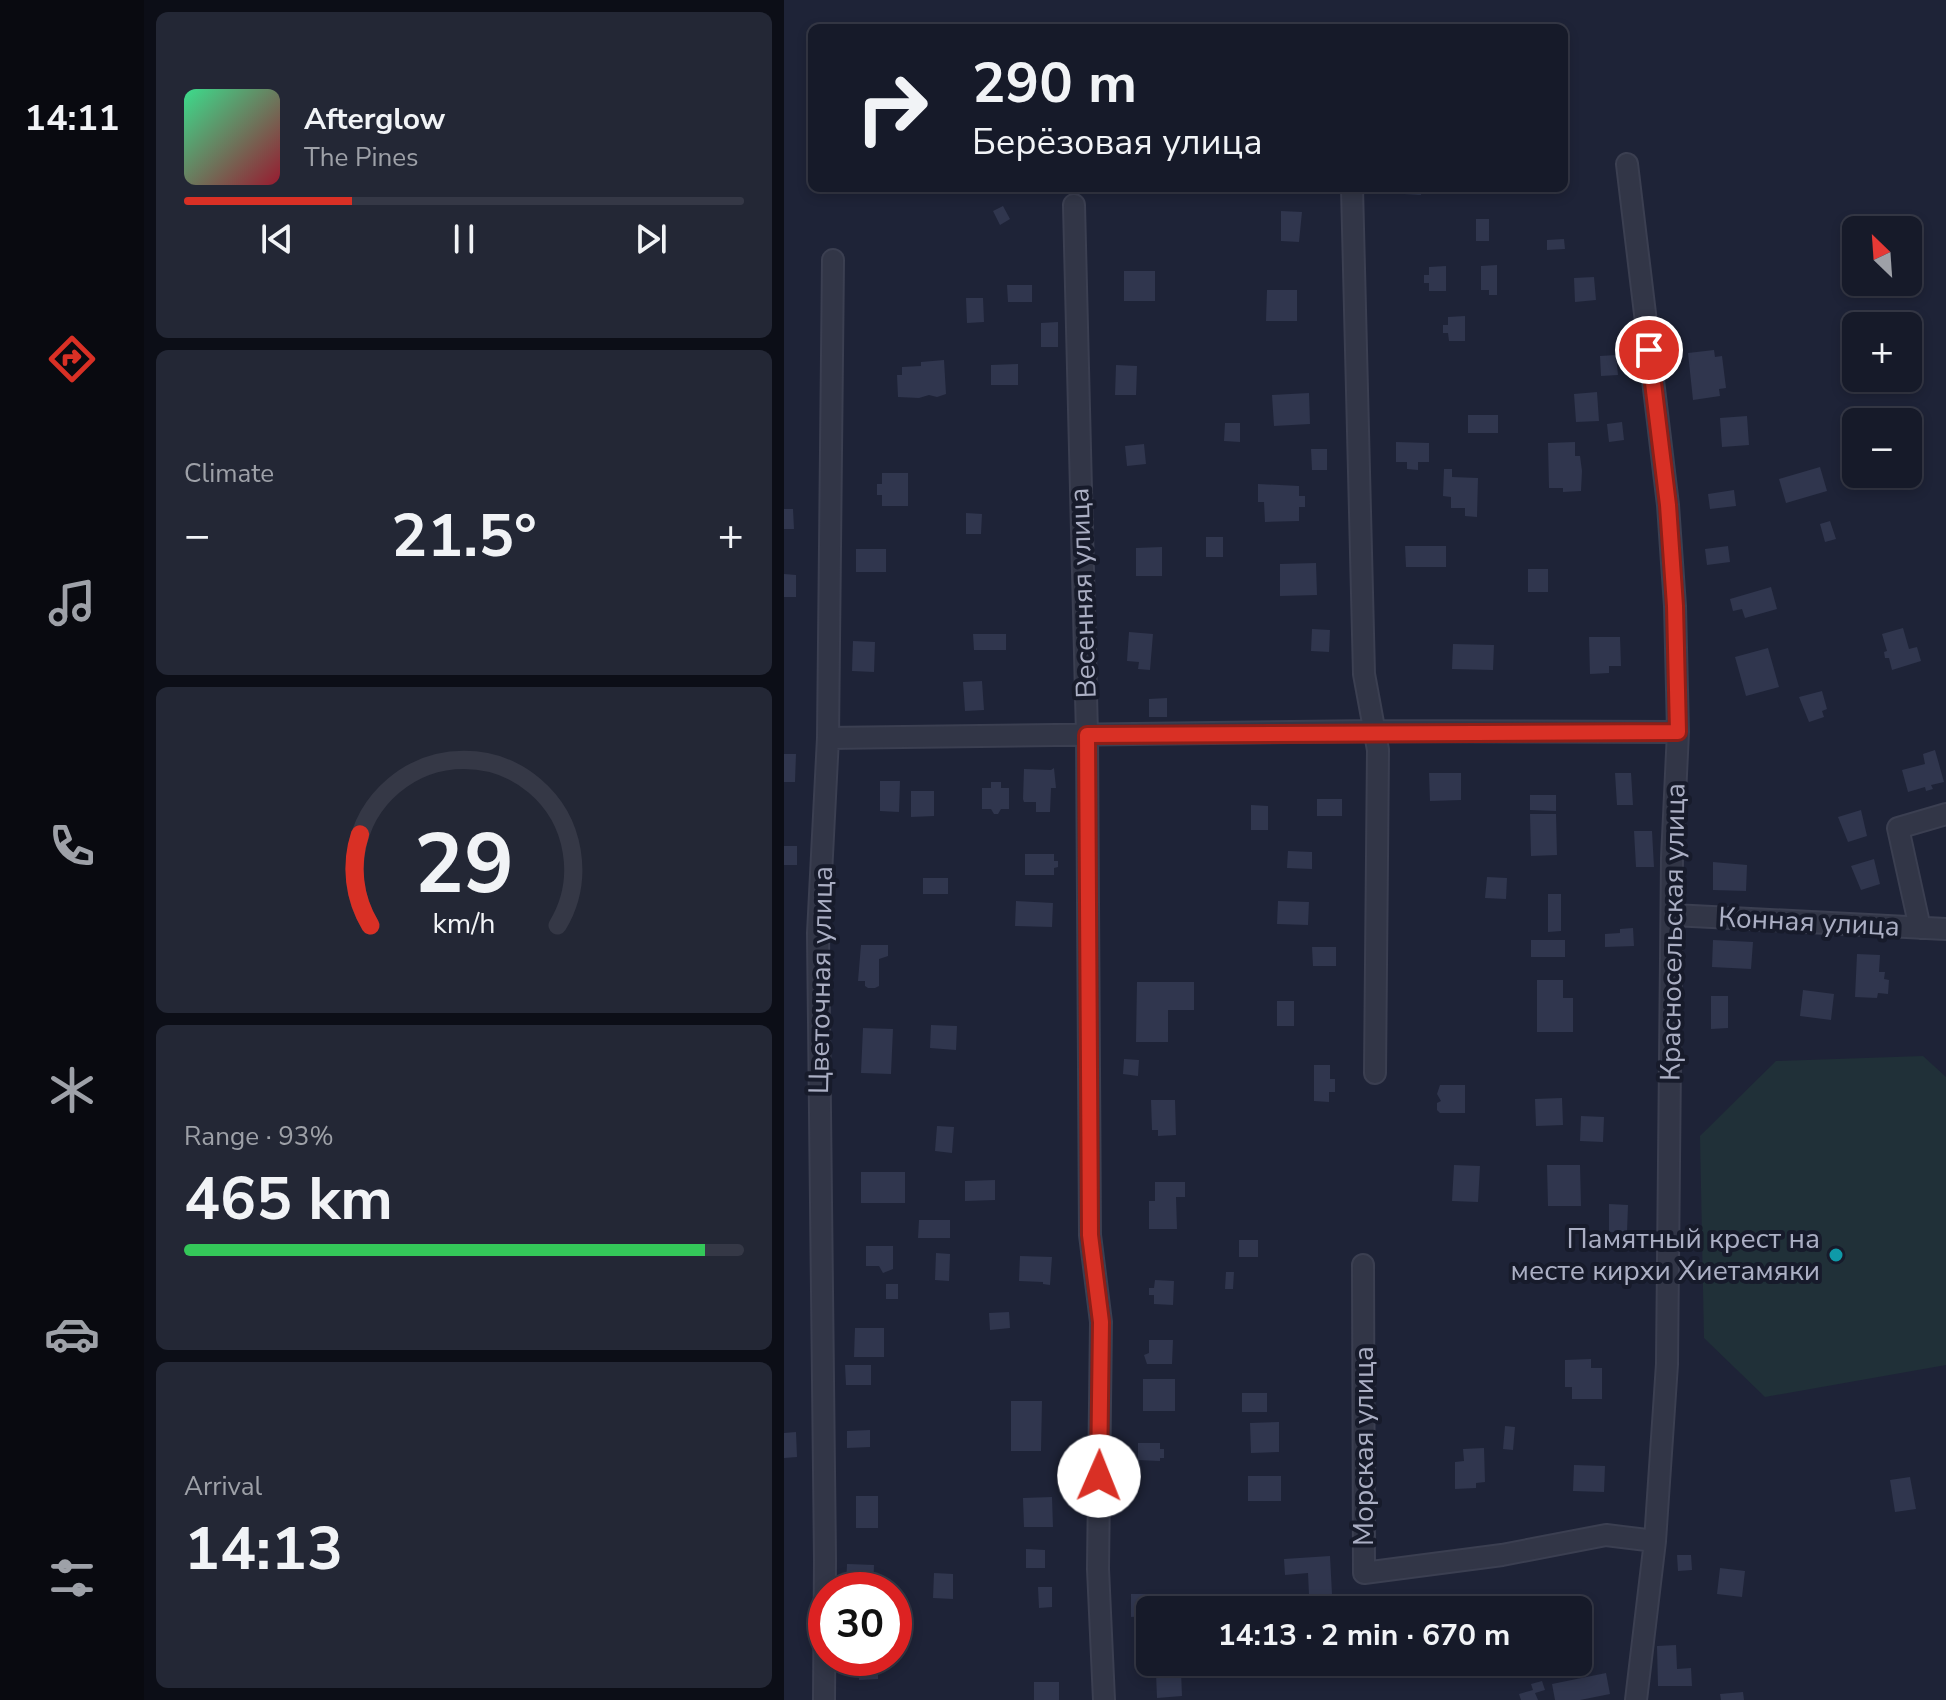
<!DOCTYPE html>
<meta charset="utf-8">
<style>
:root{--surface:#161a29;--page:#232735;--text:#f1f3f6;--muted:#9ea1a8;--line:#353846;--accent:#d93025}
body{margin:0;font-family:"Nunito Sans",sans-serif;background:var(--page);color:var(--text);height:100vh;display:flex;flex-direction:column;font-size:30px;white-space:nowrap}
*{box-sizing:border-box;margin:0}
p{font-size:26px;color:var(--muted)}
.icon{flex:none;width:44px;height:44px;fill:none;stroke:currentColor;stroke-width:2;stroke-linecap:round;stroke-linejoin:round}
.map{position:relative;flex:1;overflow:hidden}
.sheet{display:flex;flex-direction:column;gap:12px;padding:12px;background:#0c0e17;width:640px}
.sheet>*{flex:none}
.guide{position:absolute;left:24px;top:24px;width:760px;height:168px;border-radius:12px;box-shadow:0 4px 12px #0003,0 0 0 2px var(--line);background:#161a29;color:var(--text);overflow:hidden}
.needle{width:52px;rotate:335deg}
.controls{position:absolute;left:1058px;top:216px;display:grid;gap:16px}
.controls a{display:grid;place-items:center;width:80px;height:80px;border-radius:12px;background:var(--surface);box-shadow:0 4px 12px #0003,0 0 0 2px var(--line);font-size:40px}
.speed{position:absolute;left:24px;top:1572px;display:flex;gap:16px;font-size:40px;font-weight:700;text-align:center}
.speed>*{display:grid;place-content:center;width:104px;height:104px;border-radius:50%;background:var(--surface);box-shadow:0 4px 12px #0003,0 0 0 2px var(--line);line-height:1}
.speed .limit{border:12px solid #d22;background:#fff;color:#111}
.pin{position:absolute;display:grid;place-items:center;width:68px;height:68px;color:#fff;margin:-34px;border:4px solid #fff;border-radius:50%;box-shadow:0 2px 8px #0007}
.me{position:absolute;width:88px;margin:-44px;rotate:1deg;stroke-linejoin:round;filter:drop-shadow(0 0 6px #0008)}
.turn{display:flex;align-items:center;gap:28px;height:168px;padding:0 32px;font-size:36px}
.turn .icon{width:104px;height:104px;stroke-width:2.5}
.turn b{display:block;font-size:56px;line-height:68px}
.big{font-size:60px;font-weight:700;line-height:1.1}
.sheet .tile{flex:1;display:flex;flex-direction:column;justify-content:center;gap:12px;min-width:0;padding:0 28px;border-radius:12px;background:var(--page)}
.sheet .dial{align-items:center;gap:0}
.dial svg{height:208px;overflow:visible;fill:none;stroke:var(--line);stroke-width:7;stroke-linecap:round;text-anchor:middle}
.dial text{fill:var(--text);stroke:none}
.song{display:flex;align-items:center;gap:24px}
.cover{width:96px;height:96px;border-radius:12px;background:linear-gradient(135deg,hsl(150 70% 55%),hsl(350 70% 35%))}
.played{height:8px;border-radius:4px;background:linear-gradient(90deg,var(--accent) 30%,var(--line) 30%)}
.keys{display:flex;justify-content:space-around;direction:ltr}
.heat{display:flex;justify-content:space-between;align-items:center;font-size:44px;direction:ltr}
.charge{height:12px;border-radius:6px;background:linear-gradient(90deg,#34c759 93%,var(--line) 0)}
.trip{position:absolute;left:352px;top:1596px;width:456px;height:80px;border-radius:12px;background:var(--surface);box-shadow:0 4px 12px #0003,0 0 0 2px var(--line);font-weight:700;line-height:80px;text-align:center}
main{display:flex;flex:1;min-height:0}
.menu{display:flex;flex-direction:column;width:144px;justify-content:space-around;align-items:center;background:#090a10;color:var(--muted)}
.menu .icon{width:56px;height:56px}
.menu .on{color:var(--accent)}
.menu b{font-size:36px;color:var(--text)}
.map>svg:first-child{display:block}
</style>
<main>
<nav class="menu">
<b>14:11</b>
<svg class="icon on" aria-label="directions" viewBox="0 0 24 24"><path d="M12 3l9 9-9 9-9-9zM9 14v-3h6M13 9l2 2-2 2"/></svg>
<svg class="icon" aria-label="music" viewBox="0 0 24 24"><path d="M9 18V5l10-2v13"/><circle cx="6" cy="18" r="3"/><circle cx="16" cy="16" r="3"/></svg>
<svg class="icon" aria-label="phone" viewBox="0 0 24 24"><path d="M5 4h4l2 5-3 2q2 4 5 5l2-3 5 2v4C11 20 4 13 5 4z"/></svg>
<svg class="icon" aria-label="climate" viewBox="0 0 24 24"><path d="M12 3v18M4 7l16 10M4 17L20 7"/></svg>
<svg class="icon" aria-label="car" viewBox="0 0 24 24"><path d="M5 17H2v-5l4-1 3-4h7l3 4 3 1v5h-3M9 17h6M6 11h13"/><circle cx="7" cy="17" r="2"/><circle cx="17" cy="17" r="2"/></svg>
<svg class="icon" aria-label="filters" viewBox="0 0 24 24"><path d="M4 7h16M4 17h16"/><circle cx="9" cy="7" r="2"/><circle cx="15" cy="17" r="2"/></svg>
</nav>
<section class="sheet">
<div class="tile">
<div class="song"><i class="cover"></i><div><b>Afterglow</b><p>The Pines</p></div></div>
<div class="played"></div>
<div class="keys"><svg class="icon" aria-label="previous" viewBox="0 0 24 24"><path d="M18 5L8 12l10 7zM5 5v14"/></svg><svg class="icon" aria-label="pause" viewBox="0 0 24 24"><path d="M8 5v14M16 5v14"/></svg><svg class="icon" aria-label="next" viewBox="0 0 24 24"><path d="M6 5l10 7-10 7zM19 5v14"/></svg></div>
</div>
<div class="tile"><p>Climate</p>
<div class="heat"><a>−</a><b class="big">21.5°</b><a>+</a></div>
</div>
<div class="tile dial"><svg viewBox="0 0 100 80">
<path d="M14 69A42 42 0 1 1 86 69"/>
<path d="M14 69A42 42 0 0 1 10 34" stroke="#d93025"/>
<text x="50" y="56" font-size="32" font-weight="700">29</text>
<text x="50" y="72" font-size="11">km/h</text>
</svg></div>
<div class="tile"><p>Range · 93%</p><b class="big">465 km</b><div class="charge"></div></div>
<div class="tile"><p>Arrival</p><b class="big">14:13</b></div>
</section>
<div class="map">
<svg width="1162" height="1700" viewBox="0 0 1162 1700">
<rect width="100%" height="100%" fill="#1e2337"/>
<path fill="#203038" d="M 1139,1056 L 1162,1077 L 1162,1365 L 981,1397 L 920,1338 L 916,1136 L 992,1061 Z"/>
<path fill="#30364e" d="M 621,188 L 637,188 L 637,195 L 620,194 Z
M 219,206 L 226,219 L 216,225 L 209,211 Z
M 497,211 L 518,212 L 515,242 L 497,241 Z
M 692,219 L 705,219 L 705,241 L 692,241 Z
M 780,239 L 781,249 L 763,250 L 763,240 Z
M 713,265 L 713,295 L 705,295 L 705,290 L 697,290 L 697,266 Z
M 662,266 L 662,291 L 645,291 L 645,283 L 640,283 L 640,275 L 645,275 L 645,267 Z
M 340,271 L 371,271 L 371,301 L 340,301 Z
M 810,277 L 812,300 L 791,302 L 790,278 Z
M 223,285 L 248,285 L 248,302 L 224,302 Z
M 483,290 L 513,290 L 513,321 L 482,321 Z
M 182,298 L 199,298 L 200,322 L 183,323 Z
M 681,316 L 681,341 L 665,341 L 664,333 L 659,333 L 659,325 L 664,325 L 664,317 Z
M 274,322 L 274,347 L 257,347 L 257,323 Z
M 930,350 L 931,357 L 938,356 L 942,388 L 935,389 L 936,396 L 909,400 L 904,353 Z
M 832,355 L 834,375 L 817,376 L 816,356 Z
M 160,360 L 162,394 L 153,397 L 145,395 L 135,398 L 114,397 L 113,375 L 118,375 L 118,367 L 137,366 L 137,362 Z
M 234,364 L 234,385 L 207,385 L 207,365 Z
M 332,365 L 353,366 L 352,395 L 331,395 Z
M 813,392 L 815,421 L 792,422 L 790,394 Z
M 525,393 L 526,424 L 490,426 L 488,395 Z
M 684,415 L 714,415 L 714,433 L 684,433 Z
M 963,416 L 965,445 L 938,447 L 936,418 Z
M 838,422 L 840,440 L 825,442 L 823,424 Z
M 441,423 L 456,423 L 456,442 L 440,441 Z
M 612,442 L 645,443 L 645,462 L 634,462 L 634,470 L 623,469 L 623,462 L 612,462 Z
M 791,442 L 791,456 L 796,456 L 798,471 L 797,491 L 779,492 L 779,488 L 765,488 L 764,443 Z
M 360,444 L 362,464 L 343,466 L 341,446 Z
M 527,449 L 543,449 L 543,470 L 528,470 Z
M 1036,467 L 1043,491 L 1002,503 L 995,479 Z
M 660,469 L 668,469 L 668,477 L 694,478 L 693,517 L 681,516 L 681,508 L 667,508 L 667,497 L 659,496 Z
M 98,473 L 124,473 L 124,506 L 98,506 L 98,495 L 93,495 L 93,484 L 98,484 Z
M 474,484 L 515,486 L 515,496 L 521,496 L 521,507 L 515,507 L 515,521 L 481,522 L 480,502 L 474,502 Z
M 950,490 L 952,506 L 926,509 L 924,494 Z
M 0,509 L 9,509 L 10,529 L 0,529 Z
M 182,513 L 198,514 L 197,534 L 182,534 Z
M 1046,521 L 1052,539 L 1041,542 L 1036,524 Z
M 422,537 L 439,537 L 439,557 L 422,557 Z
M 621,546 L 662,546 L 662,567 L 622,567 Z
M 944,546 L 946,562 L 923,565 L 921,549 Z
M 378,547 L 378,576 L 352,576 L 352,548 Z
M 72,549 L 102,549 L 102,572 L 72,572 Z
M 532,563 L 533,595 L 496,596 L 496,564 Z
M 744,569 L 764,569 L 764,592 L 744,592 Z
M 0,574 L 12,575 L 12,597 L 0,597 Z
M 987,587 L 993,609 L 961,618 L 958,609 L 949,611 L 946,599 Z
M 1119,628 L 1125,649 L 1133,647 L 1137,661 L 1108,670 L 1105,658 L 1101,658 L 1100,652 L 1103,651 L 1098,634 Z
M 528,629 L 546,630 L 545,652 L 527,651 Z
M 345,632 L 369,634 L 366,670 L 354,669 L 355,662 L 343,661 Z
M 189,634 L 222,634 L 222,650 L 190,650 Z
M 805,637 L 836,637 L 837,666 L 825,666 L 825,673 L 806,674 Z
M 69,641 L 91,642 L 90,672 L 68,671 Z
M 669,644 L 710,645 L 709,670 L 668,669 Z
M 984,648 L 995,687 L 962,696 L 951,657 Z
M 198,681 L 200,710 L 181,711 L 179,682 Z
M 1038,691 L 1043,709 L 1038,711 L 1040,717 L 1025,722 L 1015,697 Z
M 383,698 L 383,717 L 365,717 L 365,699 Z
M 1151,750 L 1160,782 L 1147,785 L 1149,789 L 1142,791 L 1141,787 L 1124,792 L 1118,770 L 1141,764 L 1139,754 Z
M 0,754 L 12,754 L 11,782 L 0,782 Z
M 270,768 L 272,788 L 267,788 L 266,812 L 252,812 L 252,802 L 240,802 L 239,799 L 240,769 L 267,770 Z
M 645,773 L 677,773 L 677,800 L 646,801 Z
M 831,773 L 847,773 L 849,805 L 833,805 Z
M 96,781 L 116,781 L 115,812 L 96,811 Z
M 207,782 L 217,782 L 217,788 L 225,788 L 225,809 L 217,809 L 214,814 L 210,814 L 207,809 L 198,809 L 198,788 L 207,788 Z
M 127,791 L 150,791 L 150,816 L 127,817 Z
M 746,795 L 772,795 L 772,811 L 746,810 Z
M 533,799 L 558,799 L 558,816 L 533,816 Z
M 467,805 L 484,806 L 484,830 L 467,830 Z
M 1077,810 L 1083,836 L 1064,842 L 1054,817 Z
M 746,814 L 772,814 L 773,855 L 747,856 Z
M 850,831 L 868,831 L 870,867 L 852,867 Z
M 0,846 L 13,846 L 13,865 L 0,865 Z
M 504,851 L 528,852 L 528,869 L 503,868 Z
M 241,854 L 270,854 L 270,861 L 274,861 L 274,867 L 270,868 L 270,875 L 241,875 Z
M 1090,859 L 1096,884 L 1077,890 L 1067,866 Z
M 929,862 L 963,865 L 962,891 L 929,890 Z
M 703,877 L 723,878 L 722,899 L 701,898 Z
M 139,878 L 164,878 L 164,894 L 139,894 Z
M 764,894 L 777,894 L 777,931 L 764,932 Z
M 232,901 L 269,903 L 268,927 L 231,926 Z
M 494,901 L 525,902 L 524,925 L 493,924 Z
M 849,928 L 850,946 L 821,947 L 821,934 L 836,933 L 836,929 Z
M 747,940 L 781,940 L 781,957 L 747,957 Z
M 929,940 L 969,942 L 967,969 L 928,967 Z
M 77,945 L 104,945 L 104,956 L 95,959 L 95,986 L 91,988 L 84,988 L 81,986 L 81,981 L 74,981 Z
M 528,947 L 552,947 L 552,966 L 529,966 Z
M 1073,954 L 1096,955 L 1095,972 L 1101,972 L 1100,979 L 1105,980 L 1104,994 L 1094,993 L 1093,998 L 1071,997 Z
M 753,980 L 779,980 L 779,998 L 789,998 L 789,1032 L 753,1032 Z
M 353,982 L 410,982 L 410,1010 L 384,1010 L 384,1042 L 352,1042 Z
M 1019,990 L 1050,994 L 1047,1020 L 1016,1016 Z
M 927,996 L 944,996 L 944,1028 L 927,1029 Z
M 493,1001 L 510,1001 L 510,1026 L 493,1026 Z
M 147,1025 L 173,1026 L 172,1050 L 146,1048 Z
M 79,1028 L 109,1029 L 107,1074 L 77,1073 Z
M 340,1059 L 355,1060 L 354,1076 L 339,1074 Z
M 530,1065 L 546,1065 L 546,1079 L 551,1079 L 551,1092 L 545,1092 L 545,1102 L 530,1101 Z
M 656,1085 L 681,1085 L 681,1113 L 656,1113 L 653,1110 L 653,1103 L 657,1101 L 653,1094 Z
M 778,1098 L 779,1125 L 752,1126 L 751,1099 Z
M 367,1100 L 391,1100 L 392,1135 L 374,1136 L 374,1130 L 368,1130 Z
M 797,1116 L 820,1117 L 819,1142 L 796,1141 Z
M 153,1126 L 170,1127 L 168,1153 L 151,1151 Z
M 670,1165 L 696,1166 L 694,1202 L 668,1201 Z
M 763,1165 L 796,1165 L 797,1206 L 764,1206 Z
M 77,1172 L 121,1172 L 121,1203 L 77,1203 Z
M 211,1180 L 211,1200 L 181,1201 L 181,1181 Z
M 371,1182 L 401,1182 L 401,1197 L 392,1197 L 393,1229 L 365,1229 L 365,1201 L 371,1201 Z
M 825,1204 L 844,1205 L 843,1232 L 825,1232 Z
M 135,1220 L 166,1220 L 166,1238 L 134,1238 Z
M 455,1240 L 474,1240 L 474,1257 L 455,1257 Z
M 82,1246 L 109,1246 L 109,1269 L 99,1273 L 95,1266 L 82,1266 Z
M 152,1253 L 166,1254 L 165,1281 L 151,1280 Z
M 236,1256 L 268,1257 L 266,1285 L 259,1284 L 259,1282 L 235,1281 Z
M 442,1272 L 450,1272 L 449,1289 L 441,1289 Z
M 371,1280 L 390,1281 L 389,1305 L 370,1304 L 370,1295 L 365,1295 L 365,1288 L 370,1288 Z
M 102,1284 L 114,1284 L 114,1299 L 102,1299 Z
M 225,1312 L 226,1328 L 206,1330 L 205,1313 Z
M 71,1328 L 100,1328 L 100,1357 L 70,1357 Z
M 365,1340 L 389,1340 L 388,1364 L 363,1364 L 360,1355 L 365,1353 Z
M 807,1359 L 807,1368 L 818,1368 L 818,1399 L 788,1399 L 788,1387 L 781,1387 L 781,1360 Z
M 61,1365 L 87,1365 L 87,1385 L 62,1385 Z
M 359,1379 L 391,1379 L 391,1411 L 359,1411 Z
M 458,1393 L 483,1393 L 483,1412 L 458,1412 Z
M 227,1401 L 258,1401 L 257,1451 L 227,1451 Z
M 495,1422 L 495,1452 L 467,1453 L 466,1423 Z
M 721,1426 L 731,1427 L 729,1450 L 719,1449 Z
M 86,1430 L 86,1447 L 63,1448 L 63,1431 Z
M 12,1432 L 13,1457 L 0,1458 L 0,1433 Z
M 354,1443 L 376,1443 L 376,1449 L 380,1449 L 380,1458 L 376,1458 L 376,1461 L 354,1460 Z
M 700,1448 L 701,1482 L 692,1483 L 692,1488 L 671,1489 L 671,1462 L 680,1461 L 679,1449 Z
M 790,1465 L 821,1466 L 820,1492 L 789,1491 Z
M 464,1476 L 497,1476 L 497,1501 L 464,1501 Z
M 1126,1477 L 1132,1509 L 1111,1512 L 1106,1480 Z
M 72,1496 L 94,1496 L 94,1528 L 72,1528 Z
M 268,1497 L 269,1527 L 240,1527 L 239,1498 Z
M 242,1549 L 261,1550 L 261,1568 L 242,1568 Z
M 893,1555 L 907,1555 L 908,1570 L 894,1571 Z
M 546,1556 L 548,1594 L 525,1595 L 524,1573 L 501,1575 L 500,1559 Z
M 63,1564 L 90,1565 L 89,1589 L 62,1588 Z
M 936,1568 L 961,1571 L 958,1597 L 933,1594 Z
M 150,1573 L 169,1574 L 169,1599 L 149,1598 Z
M 254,1587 L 268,1587 L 268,1607 L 255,1608 Z
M 347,1594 L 371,1594 L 371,1610 L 366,1610 L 366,1616 L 347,1617 Z
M 892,1645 L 893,1669 L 907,1668 L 908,1686 L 874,1686 L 873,1646 Z
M 422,1662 L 439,1662 L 439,1673 L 423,1674 Z
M 536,1662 L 553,1662 L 553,1671 L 537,1672 Z
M 75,1665 L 94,1665 L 94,1679 L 75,1680 Z
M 397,1671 L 398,1696 L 373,1698 L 372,1673 Z
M 822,1673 L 826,1694 L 796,1700 L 771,1700 L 768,1684 Z
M 758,1681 L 761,1690 L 751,1693 L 754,1700 L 737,1700 L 735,1694 L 749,1690 L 747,1684 Z
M 250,1682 L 275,1682 L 275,1700 L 250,1700 Z
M 959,1692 L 960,1700 L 937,1700 L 936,1694 Z"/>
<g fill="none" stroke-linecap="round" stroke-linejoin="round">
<g stroke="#3b3f51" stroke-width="24">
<path id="street" d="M 843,164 L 884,505 L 891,606 L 894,732 L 888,858 L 883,1364 L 871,1541 L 852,1700
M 568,188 L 580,674 L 594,750 L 591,1073
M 290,205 L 303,735 L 306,1235 L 317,1322 L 314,1569 L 320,1700
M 44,738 L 591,731 L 894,732
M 889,915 L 1162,929
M 1136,928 L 1114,828 L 1162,814
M 579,1265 L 580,1573 L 718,1555 L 822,1535 L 871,1541
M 40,1700 L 41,1560 L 34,933 L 44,738 L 49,260"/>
</g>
<use href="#street" stroke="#323647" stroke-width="20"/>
</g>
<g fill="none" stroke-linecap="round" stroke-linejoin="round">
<g stroke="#8d1f18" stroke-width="20">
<path id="route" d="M 315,1476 L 317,1322 L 306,1235 L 303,735 L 894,732 L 891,606 L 884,505 L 865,350"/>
</g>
<use href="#route" stroke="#d93025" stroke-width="14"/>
</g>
<circle fill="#0f9aa8" stroke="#171b2b" stroke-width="3" cx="1052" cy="1255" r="8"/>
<g text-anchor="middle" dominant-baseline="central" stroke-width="8" stroke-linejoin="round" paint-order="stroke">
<g font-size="28" fill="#abafc4" stroke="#171b2b">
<text transform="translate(299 593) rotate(-92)">Весенняя улица</text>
<text transform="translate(1025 922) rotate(3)">Конная улица</text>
<text transform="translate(889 932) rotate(-89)">Красносельская улица</text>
<text transform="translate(37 980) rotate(-89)">Цветочная улица</text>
<text transform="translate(580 1446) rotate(-90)">Морская улица</text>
</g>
<g font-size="28" fill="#abafc4" stroke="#171b2b" text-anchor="end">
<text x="1036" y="1239">Памятный крест на<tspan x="1036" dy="32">месте кирхи Хиетамяки</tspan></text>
</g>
</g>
</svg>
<div class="controls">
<a><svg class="needle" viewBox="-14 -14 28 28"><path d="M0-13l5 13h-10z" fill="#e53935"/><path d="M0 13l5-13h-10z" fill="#9ea1a8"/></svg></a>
<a>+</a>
<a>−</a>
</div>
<div class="speed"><div class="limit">30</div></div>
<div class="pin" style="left:865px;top:350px;background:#d93025"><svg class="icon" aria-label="arrive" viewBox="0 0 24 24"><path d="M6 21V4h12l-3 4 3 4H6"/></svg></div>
<svg class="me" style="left:315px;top:1476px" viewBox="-20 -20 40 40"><circle r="19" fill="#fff"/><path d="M0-13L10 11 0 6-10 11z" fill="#d93025"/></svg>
<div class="trip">14:13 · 2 min · 670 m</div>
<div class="guide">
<div class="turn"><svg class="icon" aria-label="right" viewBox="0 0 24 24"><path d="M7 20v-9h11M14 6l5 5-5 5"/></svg><div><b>290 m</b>Берёзовая улица</div></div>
</div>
</div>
</main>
